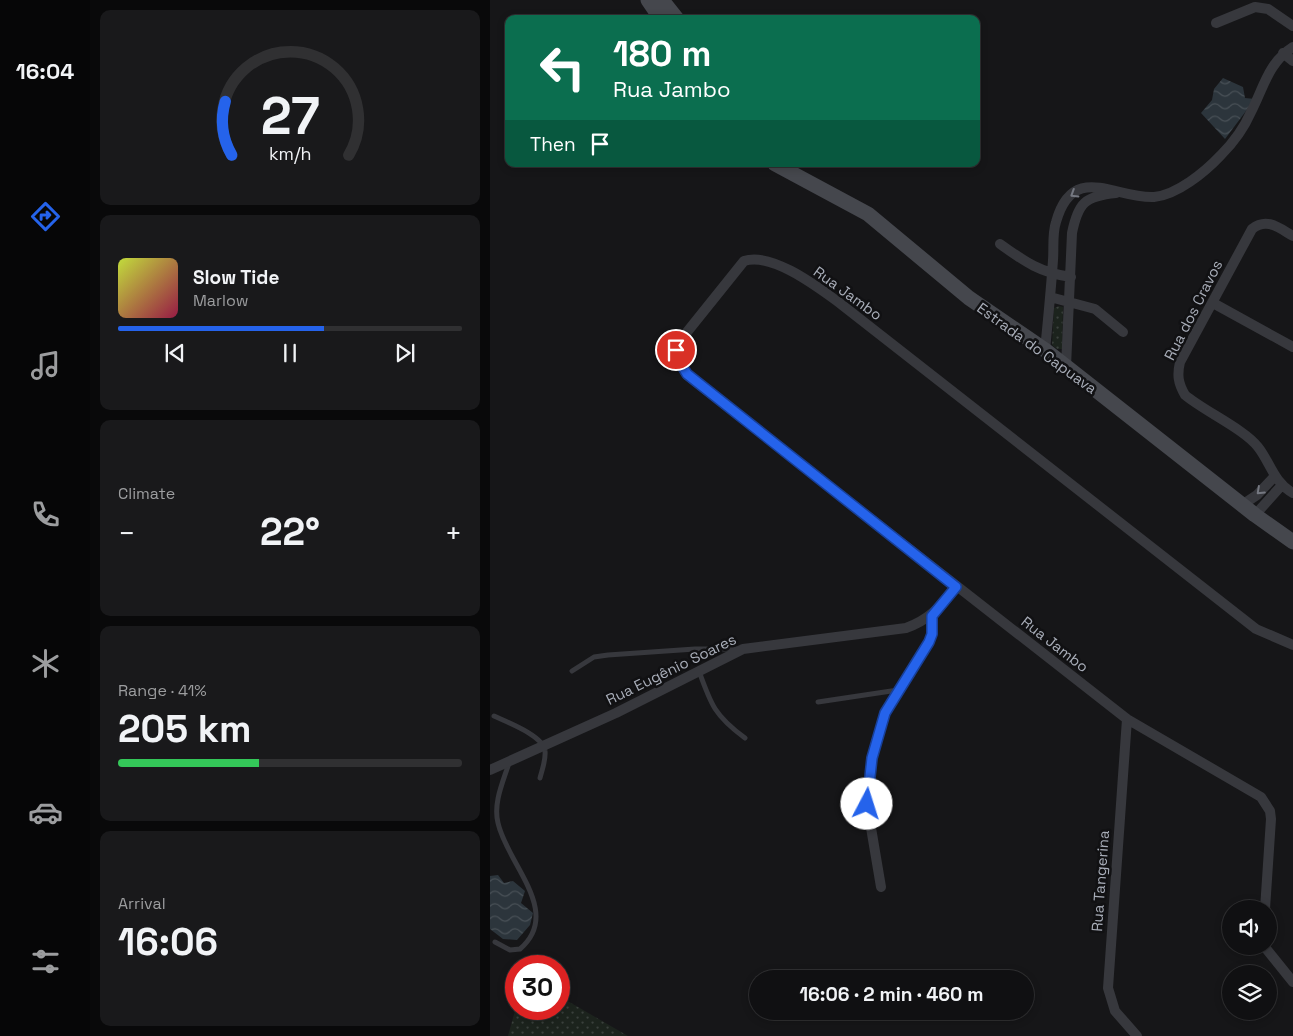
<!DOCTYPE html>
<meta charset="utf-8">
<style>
:root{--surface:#101012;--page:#19191b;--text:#f1f3f6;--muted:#9c9d9f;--line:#303032;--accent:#2563eb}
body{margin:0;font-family:"Space Grotesk",sans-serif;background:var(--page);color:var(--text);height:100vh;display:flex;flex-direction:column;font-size:19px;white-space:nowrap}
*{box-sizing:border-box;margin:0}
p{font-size:16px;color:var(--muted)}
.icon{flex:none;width:28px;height:28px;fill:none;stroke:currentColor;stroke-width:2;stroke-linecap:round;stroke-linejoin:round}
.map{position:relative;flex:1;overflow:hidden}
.details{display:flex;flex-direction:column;gap:10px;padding:10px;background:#09090a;width:400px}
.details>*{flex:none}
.hud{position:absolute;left:15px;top:15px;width:475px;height:152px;border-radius:10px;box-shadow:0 2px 8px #0003,0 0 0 1px var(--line);background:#0b6e4f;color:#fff;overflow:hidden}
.controls{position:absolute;left:732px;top:900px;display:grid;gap:10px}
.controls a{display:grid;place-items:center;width:55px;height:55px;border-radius:50%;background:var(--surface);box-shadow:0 2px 8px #0003,0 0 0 1px var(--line);font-size:25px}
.speed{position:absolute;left:15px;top:955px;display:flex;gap:10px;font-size:25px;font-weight:700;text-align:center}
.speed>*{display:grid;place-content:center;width:65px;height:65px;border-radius:50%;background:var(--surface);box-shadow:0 2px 8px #0003,0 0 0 1px var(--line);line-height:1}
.speed .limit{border:8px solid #d22;background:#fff;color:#111}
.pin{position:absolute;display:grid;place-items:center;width:42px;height:42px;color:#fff;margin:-21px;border:2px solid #fff;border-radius:50%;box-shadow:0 1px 5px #0007}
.me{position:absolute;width:55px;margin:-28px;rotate:5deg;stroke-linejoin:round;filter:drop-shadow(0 0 4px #0008)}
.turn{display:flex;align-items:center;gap:18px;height:105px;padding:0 25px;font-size:22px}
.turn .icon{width:65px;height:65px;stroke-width:2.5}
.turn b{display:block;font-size:35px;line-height:42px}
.then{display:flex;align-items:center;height:48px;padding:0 25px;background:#0003;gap:10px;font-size:19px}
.big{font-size:38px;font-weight:700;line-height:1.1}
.details .widget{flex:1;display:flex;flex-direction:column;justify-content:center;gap:8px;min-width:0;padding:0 18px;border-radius:10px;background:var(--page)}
.details .dial{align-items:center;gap:0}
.dial svg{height:130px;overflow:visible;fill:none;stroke:var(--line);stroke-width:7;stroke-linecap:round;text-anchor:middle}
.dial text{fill:var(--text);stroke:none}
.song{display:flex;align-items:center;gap:15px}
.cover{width:60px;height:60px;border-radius:8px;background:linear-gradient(135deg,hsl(70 70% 55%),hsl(340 70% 35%))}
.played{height:5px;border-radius:2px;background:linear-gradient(90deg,var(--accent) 60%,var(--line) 60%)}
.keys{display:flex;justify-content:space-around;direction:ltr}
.heat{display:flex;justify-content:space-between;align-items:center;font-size:28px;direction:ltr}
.charge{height:8px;border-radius:4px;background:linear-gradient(90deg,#34c759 41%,var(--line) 0)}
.trip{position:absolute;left:259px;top:970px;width:285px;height:50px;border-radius:25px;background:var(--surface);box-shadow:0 2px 8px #0003,0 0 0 1px var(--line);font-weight:700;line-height:50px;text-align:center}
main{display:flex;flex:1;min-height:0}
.dock{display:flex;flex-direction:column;width:90px;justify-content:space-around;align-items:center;background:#060607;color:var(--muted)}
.dock .icon{width:35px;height:35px}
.dock .on{color:var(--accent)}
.dock b{font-size:22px;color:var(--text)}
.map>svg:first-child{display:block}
</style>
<main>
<nav class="dock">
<b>16:04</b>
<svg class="icon on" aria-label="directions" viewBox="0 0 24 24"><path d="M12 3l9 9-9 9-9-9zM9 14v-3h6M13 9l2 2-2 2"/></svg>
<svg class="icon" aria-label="music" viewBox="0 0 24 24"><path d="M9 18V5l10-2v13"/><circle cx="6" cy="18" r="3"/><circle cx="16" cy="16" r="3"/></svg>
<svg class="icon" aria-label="phone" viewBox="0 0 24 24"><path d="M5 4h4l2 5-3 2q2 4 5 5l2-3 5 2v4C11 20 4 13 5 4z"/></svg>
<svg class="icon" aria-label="climate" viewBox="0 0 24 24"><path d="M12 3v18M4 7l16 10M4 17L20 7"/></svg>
<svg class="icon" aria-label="car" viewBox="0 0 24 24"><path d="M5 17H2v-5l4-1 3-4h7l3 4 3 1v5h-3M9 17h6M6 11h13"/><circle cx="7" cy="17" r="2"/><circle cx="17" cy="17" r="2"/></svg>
<svg class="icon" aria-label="filters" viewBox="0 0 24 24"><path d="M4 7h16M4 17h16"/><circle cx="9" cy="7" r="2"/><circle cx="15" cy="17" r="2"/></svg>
</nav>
<section class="details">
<div class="widget dial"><svg viewBox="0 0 100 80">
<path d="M14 69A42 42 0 1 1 86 69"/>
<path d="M14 69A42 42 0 0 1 10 36" stroke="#2563eb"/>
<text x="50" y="56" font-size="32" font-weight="700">27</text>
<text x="50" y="72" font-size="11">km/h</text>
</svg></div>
<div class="widget">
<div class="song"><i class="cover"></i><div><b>Slow Tide</b><p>Marlow</p></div></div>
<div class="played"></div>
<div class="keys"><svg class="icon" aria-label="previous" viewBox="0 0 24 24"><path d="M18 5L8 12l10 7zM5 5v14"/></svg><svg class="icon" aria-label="pause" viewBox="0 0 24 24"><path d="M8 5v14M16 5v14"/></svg><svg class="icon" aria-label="next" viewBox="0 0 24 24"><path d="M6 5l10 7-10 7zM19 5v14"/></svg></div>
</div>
<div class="widget"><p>Climate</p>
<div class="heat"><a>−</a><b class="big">22°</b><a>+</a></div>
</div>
<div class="widget"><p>Range · 41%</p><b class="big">205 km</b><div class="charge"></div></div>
<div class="widget"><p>Arrival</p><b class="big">16:06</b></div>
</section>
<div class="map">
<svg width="803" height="1036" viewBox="0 0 803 1036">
<defs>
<pattern id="grass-dots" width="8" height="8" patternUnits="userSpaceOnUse" patternTransform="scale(1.25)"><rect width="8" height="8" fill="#1c231d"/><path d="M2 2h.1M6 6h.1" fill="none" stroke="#3a403c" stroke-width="1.8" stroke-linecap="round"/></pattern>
<pattern id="water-waves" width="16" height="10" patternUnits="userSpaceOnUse" patternTransform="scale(1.25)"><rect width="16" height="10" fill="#2c353c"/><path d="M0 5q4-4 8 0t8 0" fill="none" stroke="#485056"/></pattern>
</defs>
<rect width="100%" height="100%" fill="#161618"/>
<path fill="url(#grass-dots)" d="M 569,306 L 573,307 L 572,349 L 567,349 L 562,345 L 564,308 Z
M 69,996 L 138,1036 L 18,1036 L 26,1007 L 69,1009 Z"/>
<path fill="url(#water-waves)" d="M 733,78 L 753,87 L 755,98 L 765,99 L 735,139 L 711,113 L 722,100 L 724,89 Z
M 8,875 L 14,883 L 23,881 L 35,891 L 31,903 L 43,913 L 40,925 L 27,940 L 13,939 L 0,929 L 0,876 Z"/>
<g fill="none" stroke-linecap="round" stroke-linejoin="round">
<path stroke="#37383d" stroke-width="5" d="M 82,671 L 104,657 L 118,655 L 205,649 L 250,649
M 209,671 C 221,705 225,716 255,738
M 328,702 L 408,690
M 4,716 C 17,722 54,736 55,751 C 56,760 52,770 50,778
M 5,942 L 20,950 L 30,949 C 73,912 17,864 8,823 C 3,803 13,782 19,763"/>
<path stroke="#37383d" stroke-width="10" d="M 726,23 L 765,7 L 778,9 L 803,26
M 793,53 L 803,61
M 803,236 C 789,228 777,217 762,229 L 690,362 C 687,375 688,383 695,395 C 714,411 754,429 768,447 C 780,462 784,483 803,493
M 510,244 C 535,262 551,273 581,277
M 560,297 L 605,309 L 633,332
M 723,303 L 803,347
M 555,350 C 558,320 561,290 563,260 C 564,247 562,234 566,222 C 583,161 625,199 664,197 C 687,195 715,172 731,155 C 743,143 754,128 761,112 C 774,87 778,63 803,47
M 576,367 L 582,233 C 588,203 595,196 626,193
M 752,505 L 767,495 L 785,476
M 765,515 L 792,485
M 637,719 L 618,988 L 625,1011 L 647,1036
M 0,770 L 126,713 L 253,649 L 416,628 C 441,619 450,606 466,587
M 391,887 L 377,804 L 382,758 L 395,713 L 439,642 L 442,634 L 442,615
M 775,909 L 781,819 L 780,811 L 771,797 L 637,719 L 197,375 C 189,364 185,355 189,342 L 254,261 C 281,252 325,285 347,301 L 766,629 L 803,645
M 774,946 L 803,982"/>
<path stroke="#45474d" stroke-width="15" d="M 158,0 L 171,19
M 172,0 L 187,19
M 285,164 L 378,214 L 479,298 L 555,350 L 765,515 L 803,542"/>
</g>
<defs><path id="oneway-chevron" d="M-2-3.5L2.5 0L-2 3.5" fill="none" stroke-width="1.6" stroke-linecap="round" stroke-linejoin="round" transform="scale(1.25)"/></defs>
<g stroke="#757881">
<use href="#oneway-chevron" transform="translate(584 194) rotate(148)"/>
<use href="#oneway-chevron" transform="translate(770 491) rotate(137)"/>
</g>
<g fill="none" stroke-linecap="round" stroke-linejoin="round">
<g stroke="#184099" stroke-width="12">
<path id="route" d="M 186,350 L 188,359 L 197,374 L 466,587 L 442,616 L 442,634 L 439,642 L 395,713 L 382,758 L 377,804"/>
</g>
<use href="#route" stroke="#2563eb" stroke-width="9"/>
</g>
<g text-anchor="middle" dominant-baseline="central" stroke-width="5" stroke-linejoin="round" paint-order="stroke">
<g font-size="15" fill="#a8adb8" stroke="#111113">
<text transform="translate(358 293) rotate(36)">Rua Jambo</text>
<text transform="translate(703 310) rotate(-63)">Rua dos Cravos</text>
<text transform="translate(547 348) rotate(36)">Estrada do Capuava</text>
<text transform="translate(565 644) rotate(38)">Rua Jambo</text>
<text transform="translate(181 669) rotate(-26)">Rua Eugênio Soares</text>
<text transform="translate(610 881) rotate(-86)">Rua Tangerina</text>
</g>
</g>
</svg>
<div class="controls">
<a><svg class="icon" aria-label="sound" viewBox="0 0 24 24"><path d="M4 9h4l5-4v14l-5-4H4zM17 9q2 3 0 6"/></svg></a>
<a><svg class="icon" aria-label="layers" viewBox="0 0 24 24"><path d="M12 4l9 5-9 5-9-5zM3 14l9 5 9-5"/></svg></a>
</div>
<div class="speed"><div class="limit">30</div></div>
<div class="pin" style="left:186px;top:350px;background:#d93025"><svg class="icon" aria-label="arrive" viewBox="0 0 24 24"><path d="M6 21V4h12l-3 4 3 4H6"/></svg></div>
<svg class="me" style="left:377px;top:804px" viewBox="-20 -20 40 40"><circle r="19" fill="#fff"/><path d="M0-13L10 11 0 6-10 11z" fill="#2563eb"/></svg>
<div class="trip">16:06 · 2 min · 460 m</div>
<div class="hud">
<div class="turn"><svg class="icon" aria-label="left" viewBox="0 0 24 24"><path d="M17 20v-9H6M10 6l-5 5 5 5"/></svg><div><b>180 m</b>Rua Jambo</div></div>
<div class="then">Then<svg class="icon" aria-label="arrive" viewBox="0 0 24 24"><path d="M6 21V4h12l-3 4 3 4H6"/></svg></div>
</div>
</div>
</main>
